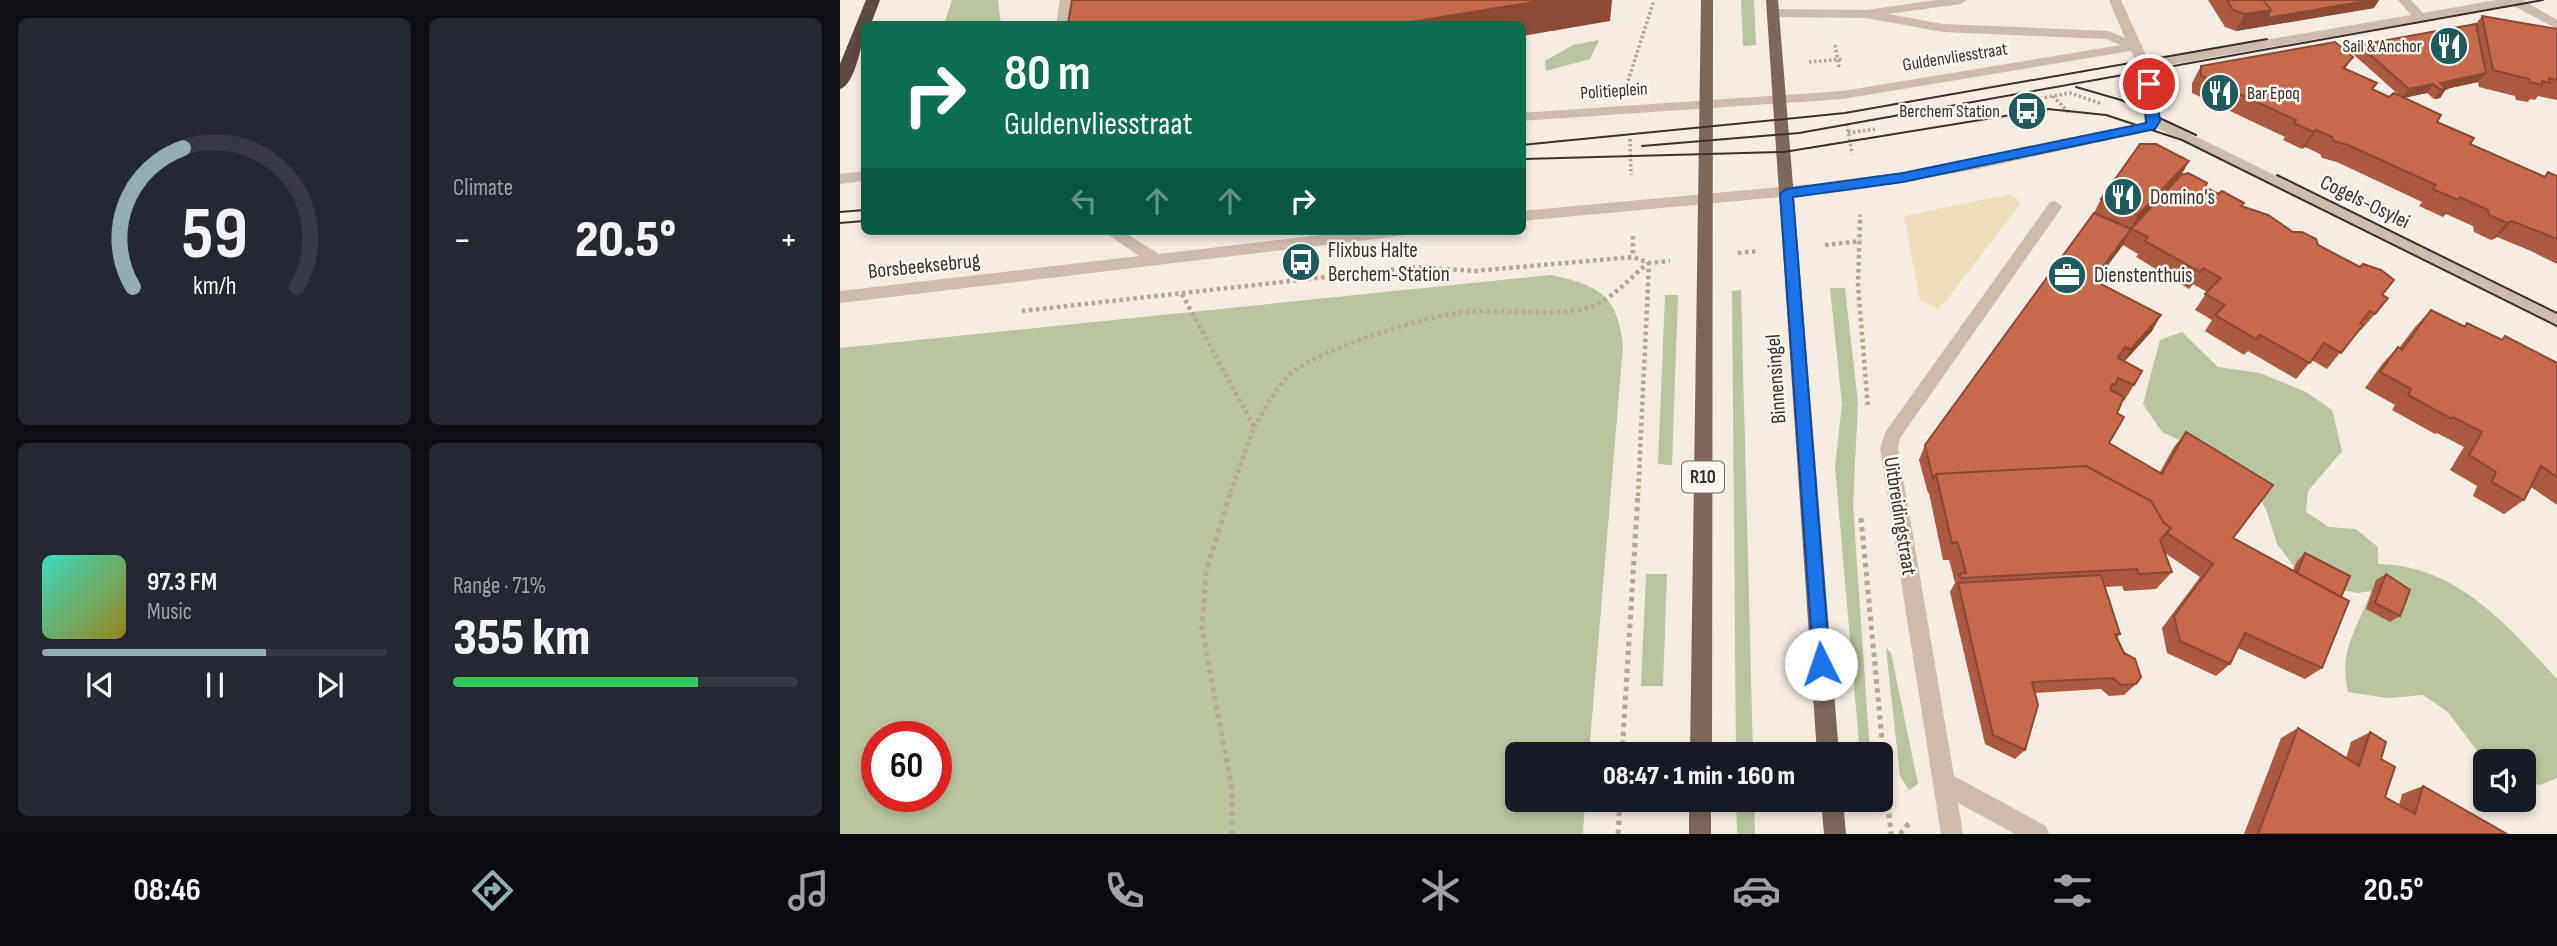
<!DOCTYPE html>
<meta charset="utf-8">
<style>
:root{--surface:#171b24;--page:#242831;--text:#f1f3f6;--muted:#9ea1a6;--line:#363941;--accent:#92aeb2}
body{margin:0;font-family:"Sofia Sans Condensed",sans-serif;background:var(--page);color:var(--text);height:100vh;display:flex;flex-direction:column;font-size:26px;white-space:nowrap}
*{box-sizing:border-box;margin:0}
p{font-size:23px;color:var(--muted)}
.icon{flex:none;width:38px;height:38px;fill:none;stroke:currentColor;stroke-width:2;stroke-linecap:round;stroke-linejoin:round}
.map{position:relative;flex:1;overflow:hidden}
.details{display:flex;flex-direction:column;gap:18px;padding:18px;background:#0d0f14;width:840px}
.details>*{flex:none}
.guide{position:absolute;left:21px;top:21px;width:665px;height:214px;border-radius:10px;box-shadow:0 4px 10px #0003;background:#0b6e4f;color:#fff;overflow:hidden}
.tools{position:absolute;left:1633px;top:749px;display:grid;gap:14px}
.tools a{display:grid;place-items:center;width:63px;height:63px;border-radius:10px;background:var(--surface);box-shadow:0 4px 10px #0003;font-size:35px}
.speed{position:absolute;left:21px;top:721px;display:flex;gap:14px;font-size:35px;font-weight:700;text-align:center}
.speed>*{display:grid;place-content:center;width:91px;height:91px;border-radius:50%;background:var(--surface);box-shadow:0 4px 10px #0003;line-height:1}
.speed .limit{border:10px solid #d22;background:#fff;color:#111}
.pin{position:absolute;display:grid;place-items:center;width:60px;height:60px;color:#fff;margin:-30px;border:4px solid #fff;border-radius:50%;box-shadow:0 2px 7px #0007}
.me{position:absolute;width:77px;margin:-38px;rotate:356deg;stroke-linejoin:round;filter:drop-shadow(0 0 5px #0008)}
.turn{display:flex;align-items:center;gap:24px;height:147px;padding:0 28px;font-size:32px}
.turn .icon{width:91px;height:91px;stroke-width:2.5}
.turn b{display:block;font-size:49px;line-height:60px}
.lanes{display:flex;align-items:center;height:66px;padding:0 28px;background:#0003;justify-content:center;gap:35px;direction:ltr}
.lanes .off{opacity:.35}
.big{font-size:52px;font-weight:800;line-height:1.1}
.details .widget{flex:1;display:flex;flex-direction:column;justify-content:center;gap:10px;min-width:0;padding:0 24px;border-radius:10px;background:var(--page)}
.details .dial{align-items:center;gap:0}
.dial svg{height:182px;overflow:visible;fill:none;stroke:var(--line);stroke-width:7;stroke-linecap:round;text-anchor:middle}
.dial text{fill:var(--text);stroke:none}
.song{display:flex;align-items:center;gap:21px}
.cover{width:84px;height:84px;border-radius:10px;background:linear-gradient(135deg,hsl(170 70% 55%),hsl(50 70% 35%))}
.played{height:7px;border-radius:4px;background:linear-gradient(90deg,var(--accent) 65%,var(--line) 65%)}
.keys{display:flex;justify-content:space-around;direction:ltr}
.heat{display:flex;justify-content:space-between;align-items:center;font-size:38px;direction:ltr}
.charge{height:10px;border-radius:5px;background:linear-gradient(90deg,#34c759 71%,var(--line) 0)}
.details .tiles{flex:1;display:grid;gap:18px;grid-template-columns:repeat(2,1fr)}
.trip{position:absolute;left:665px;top:742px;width:388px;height:70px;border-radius:10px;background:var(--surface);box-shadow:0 4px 10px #0003;font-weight:800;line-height:70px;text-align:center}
.tab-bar{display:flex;height:112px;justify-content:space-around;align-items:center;background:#090b0e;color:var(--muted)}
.tab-bar .icon{width:49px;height:49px}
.tab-bar .current{color:var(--accent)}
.tab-bar b{font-size:32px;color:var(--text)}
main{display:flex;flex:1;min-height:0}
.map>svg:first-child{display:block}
</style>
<main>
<section class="details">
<div class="tiles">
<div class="widget dial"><svg viewBox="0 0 100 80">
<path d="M14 69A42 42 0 1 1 86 69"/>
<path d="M14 69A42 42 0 0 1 36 8" stroke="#92aeb2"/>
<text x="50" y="56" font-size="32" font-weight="700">59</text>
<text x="50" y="72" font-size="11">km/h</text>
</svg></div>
<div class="widget"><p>Climate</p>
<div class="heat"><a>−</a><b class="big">20.5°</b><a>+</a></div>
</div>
<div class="widget">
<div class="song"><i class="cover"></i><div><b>97.3 FM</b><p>Music</p></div></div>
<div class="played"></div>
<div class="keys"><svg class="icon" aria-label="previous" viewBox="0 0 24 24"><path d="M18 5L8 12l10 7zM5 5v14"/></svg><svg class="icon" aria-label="pause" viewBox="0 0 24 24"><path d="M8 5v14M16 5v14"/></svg><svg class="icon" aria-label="next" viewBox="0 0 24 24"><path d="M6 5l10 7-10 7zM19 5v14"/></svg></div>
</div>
<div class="widget"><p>Range · 71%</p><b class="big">355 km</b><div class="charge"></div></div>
</div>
</section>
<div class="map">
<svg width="1717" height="834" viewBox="0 0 1717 834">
<rect width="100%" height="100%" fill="#f4ebe1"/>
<path fill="#b8c4a0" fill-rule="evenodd" d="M 112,0 L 158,0 L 161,24 L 104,24 Z
M 901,0 L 914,0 L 916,45 L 903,46 Z
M 759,40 L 750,59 L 706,71 L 705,61 L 733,45 Z
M 711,275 C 758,285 778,295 783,346 L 749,754 L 677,754 L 677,800 L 745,800 L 743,834 L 0,834 L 0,348 ZM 37,737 L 96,737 L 96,796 L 37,796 Z
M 990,288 L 1005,288 L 1018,403 L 1013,505 L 1030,754 L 1020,754 L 995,467 L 1002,404 Z
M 901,290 L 913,754 L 896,754 L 892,291 Z
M 825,295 L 838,295 L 832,465 L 818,464 Z
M 1342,332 L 1378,367 L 1420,373 L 1466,392 L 1492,410 L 1502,451 L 1468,491 L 1466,512 L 1489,527 L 1516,529 L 1538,547 L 1538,564 C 1617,565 1667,625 1717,679 L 1717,778 L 1700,785 L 1684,781 L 1684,761 L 1649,761 L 1637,751 L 1608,712 L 1583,695 L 1547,698 L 1508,692 C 1498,648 1518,630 1531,591 L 1518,593 L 1485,587 L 1459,573 L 1437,544 L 1427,512 L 1412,482 L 1355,447 L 1322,432 L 1303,404 L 1320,340 Z
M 806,574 L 827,574 L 823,686 L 801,686 Z
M 1046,648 L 1051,653 L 1078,784 L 1069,790 L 1060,776 Z
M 896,800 L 914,800 L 915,834 L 897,834 Z"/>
<path fill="#efdcb8" d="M 1171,194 L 1181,203 L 1105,302 L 1098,309 L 1080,300 L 1064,216 Z"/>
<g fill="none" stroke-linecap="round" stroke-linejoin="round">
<path stroke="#b9a596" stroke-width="3.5" stroke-dasharray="2.5 2.5" stroke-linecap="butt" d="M 995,45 L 999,67
M 969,62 L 1003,59
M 788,81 L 814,0
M 1213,96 L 1229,113
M 1185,101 L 1230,93 L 1262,104
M 1007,124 L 1012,154
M 1008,133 L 1036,129
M 790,139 L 791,175
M 1020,222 L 1020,214"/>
<path stroke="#b9a596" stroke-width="4.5" stroke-dasharray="3.5 3.5" stroke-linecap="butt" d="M 1020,220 L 1018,285 L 1028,408
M 793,236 L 793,257
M 985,245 L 1021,241
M 898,253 L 917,251
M 342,294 L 414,427 L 389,496
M 182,311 L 576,267 L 634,271 L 793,257 L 809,263 L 830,261
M 414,427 C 426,408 436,385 454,371 C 484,348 587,315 625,312 C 663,309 707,316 743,309 C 768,304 789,279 808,263
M 798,496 L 809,263"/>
<path stroke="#b9a596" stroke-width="5" stroke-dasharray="4.5 4.5" stroke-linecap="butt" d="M 390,494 L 366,572 L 362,629 L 392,790 L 392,834
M 1021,518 L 1051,834
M 782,754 L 798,494
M 778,834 L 780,800
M 1060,834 L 1071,821"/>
<path fill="#cdbbac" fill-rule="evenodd" d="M 220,0 L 232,0 L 228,24 L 216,24 Z
M 1096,0 L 1127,0 L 1121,4 L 1048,14 L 1103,24 L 1268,31 L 1285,38 L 1269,0 L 1281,0 L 1308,60 L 1571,15 L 1558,0 L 1571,0 L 1583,13 L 1656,0 L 1683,0 L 1717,20 L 1717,29 L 1672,5 L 1311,68 L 1320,119 L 1717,313 L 1717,326 L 1315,127 L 1304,132 L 1138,169 L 1016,190 L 682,221 L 682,211 L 1016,180 L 1138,159 L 1300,125 L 1307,119 L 1300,71 L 1291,51 L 1003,99 L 682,121 L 682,113 L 1003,91 L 1281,45 L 1266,39 L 1103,32 L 1026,18 L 933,17 L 927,13 L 933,9 L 1026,10 Z
M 24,171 L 24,181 L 0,184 L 0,174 Z
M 1215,201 L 1222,206 L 1220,210 L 1060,438 L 1058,448 L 1114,776 L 1206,826 L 1209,834 L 1175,834 L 1118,803 L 1123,834 L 1101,834 L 1040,448 L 1046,431 L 1210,202 Z
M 263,231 L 282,231 L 319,254 L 514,231 L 568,231 L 560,236 L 0,303 L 0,291 L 299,256 Z"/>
<path fill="#7d675c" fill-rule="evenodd" d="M 861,0 L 873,0 L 872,754 L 850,754 Z
M 926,0 L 938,0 L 999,754 L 977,754 Z
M 849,800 L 871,800 L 871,834 L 849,834 Z
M 981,800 L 1003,800 L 1006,834 L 984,834 Z"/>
<path fill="#5c4a42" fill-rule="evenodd" d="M 26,0 L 40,0 L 31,24 L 24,24 C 24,39 15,85 0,89 L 0,64 Z"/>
<path stroke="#3b302b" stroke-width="2" d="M 1236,87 L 1281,100 L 1356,135
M 682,145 L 1005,113 L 1427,39
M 802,146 L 959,133 L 1703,0
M 682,159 L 944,152 L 1208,109 L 1266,115 L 1342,140 L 1717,326
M 1437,175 L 1717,313
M 0,212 L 24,210
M 0,223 L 24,221"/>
</g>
<path fill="#ac5a40" d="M 1368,0 L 1539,0 L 1534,8 L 1396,31 L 1385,27 Z
M 1642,16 L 1717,29 L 1717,100 L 1698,96 L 1695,100 L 1690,99 L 1688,102 L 1676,100 L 1675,96 L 1639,87 L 1638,82 L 1606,89 L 1600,98 L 1594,99 L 1587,93 L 1564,98 L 1630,144 L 1704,177 L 1708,172 L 1717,176 L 1717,264 L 1691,251 L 1657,237 L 1651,240 L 1634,232 L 1633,226 L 1606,214 L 1603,217 L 1579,206 L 1582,202 L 1497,162 L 1482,158 L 1480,154 L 1465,147 L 1462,149 L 1443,140 L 1445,137 L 1352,93 L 1352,83 L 1361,66 L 1513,57 L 1505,69 L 1533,90 L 1549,97 L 1560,96 L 1513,54 L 1519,45 L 1636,24 Z
M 1349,161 L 1341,175 L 1478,245 L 1542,295 L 1535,314 L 1521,330 L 1519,329 L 1487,369 L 1472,360 L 1456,379 L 1408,351 L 1404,355 L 1365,331 L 1372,320 L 1355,310 L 1367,292 L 1353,284 L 1349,289 L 1296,257 L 1298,254 L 1283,245 L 1256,281 L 1312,331 L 1284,362 L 1294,385 L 1284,401 L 1283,400 L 1277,413 L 1269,443 L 1320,472 L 1334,447 L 1346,432 L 1393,538 L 1453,570 L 1457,561 L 1465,553 L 1501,597 L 1482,668 L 1465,679 L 1398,648 L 1390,664 L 1376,676 L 1327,653 L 1322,628 L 1360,577 L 1325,553 L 1332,572 L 1316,589 L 1284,591 L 1282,586 L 1265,587 L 1280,634 L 1277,638 L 1296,684 L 1284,695 L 1269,696 L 1261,689 L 1195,693 L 1185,750 L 1175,759 L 1145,744 L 1110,592 L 1115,583 L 1111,567 L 1109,560 L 1103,560 L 1089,493 L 1088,493 L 1079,460 L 1085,445 L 1254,213 L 1261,199 Z
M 1591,310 L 1624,326 L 1627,323 L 1661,340 L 1665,336 L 1717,363 L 1717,505 L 1691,487 L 1684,500 L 1664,514 L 1633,496 L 1637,486 L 1610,470 L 1624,447 L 1597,433 L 1595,434 L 1552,410 L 1555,405 L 1525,388 L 1543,363 L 1558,347 L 1559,348 L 1576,326 Z
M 1546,574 L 1560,616 L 1550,622 L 1526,609 L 1536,580 Z
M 1458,728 L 1506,758 L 1511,742 L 1530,732 L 1541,759 L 1545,797 L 1559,805 L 1562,794 L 1583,786 L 1667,834 L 1404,834 L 1441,738 Z"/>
<path fill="#8c4a34" d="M 706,0 L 772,0 L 770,21 L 682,36 L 682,24 L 558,24 Z
M 1532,0 L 1539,0 L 1534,8 L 1396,31 L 1404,14 L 1431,10 Z
M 1646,73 L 1638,82 L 1606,89 L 1600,98 L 1594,99 L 1601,90 L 1600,83 Z
M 1593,84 L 1587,93 L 1562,98 L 1569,89 Z
M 1476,130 L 1465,147 L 1462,149 L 1473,132 Z
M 1349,161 L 1332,192 L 1291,229 L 1298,215 Z
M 1672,221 L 1657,237 L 1651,240 L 1667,223 Z
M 1291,229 L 1283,245 L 1245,296 L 1253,280 Z
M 1363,268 L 1353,284 L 1349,289 L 1360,272 Z
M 1321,315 L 1312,331 L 1281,365 L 1291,349 Z"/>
<path fill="#c8694b" stroke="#8c4a34" stroke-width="2" d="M 232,0 L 706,0 L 558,24 L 228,24 Z
M 1387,0 L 1423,0 L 1431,10 L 1404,14 L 1393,10 Z
M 1423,0 L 1532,0 L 1427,18 L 1431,10 Z
M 1642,16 L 1717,29 L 1717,80 L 1709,78 L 1710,83 L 1702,81 L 1702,85 L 1690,82 L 1689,79 L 1653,70 Z
M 1636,24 L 1646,73 L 1600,83 L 1606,89 L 1601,90 L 1593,84 L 1569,89 L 1519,45 Z
M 1495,42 L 1513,57 L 1503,68 L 1537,83 L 1532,89 L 1549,97 L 1554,93 L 1601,115 L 1597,122 L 1634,138 L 1630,144 L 1705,177 L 1708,172 L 1717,176 L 1717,239 L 1672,221 L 1667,223 L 1649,215 L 1648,210 L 1620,197 L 1618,200 L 1593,189 L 1596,185 L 1508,145 L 1493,141 L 1492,137 L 1476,130 L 1473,132 L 1454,123 L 1456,120 L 1361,76 L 1361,66 Z
M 1300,144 L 1316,144 L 1349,161 L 1298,215 L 1261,199 Z
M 1348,173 L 1367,183 L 1365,187 L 1378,194 L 1382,191 L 1404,203 L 1401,206 L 1428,215 L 1453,232 L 1462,232 L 1476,239 L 1478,245 L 1520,267 L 1523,264 L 1541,270 L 1554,280 L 1542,295 L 1548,298 L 1535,314 L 1530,311 L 1520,323 L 1523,325 L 1501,353 L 1484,343 L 1470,363 L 1420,335 L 1416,339 L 1375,315 L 1385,305 L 1365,294 L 1381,278 L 1363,268 L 1360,272 L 1305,241 L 1308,237 L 1291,229 L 1341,175 Z
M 1254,213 L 1291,229 L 1253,280 L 1321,315 L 1291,349 L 1285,347 L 1278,358 L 1302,371 L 1294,385 L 1278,378 L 1275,385 L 1272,384 L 1270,390 L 1284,397 L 1277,413 L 1284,417 L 1269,443 L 1322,474 L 1346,432 L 1433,485 L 1393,538 L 1509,601 L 1482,668 L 1405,633 L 1390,664 L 1340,641 L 1334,616 L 1373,564 L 1327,533 L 1331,528 L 1324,523 L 1311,501 L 1246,466 L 1096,474 L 1093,479 L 1085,445 Z
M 1591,310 L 1625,327 L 1627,323 L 1662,340 L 1665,336 L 1717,363 L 1717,477 L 1701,466 L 1684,500 L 1652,482 L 1656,472 L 1629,455 L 1642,432 L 1613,417 L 1612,419 L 1568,395 L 1571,389 L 1540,372 L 1558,347 L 1562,350 Z
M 1246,466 L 1311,501 L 1324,523 L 1331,528 L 1320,540 L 1332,572 L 1299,574 L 1297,569 L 1121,578 L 1119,574 L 1126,573 L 1120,550 L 1117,542 L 1112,543 L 1096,474 Z
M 1465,553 L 1510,576 L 1501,597 L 1457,573 Z
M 1546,574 L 1570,590 L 1560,616 L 1535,603 Z
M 1261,575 L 1280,634 L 1275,634 L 1284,653 L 1295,659 L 1301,677 L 1296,684 L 1281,685 L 1273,678 L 1192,682 L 1198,705 L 1185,750 L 1153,735 L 1118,583 Z
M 1458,728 L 1519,766 L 1530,732 L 1546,742 L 1541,759 L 1555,767 L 1545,797 L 1575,814 L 1583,786 L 1667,834 L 1418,834 Z"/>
<path fill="#1a73e8" stroke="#114b97" stroke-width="2" d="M 1309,80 L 1315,84 L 1320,121 L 1315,129 L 1063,182 L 953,197 L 990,664 L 987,671 L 981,674 L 974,671 L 940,194 L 946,189 L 1063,173 L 1306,123 L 1303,84 Z"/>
<defs>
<g id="restaurant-disc" transform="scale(2.0125)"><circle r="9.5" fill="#1f5a5e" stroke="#fbf5ee"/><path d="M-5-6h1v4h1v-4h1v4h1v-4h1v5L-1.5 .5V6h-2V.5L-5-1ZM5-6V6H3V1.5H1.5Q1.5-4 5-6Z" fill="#fff"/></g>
<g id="bus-disc" transform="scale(2.0125)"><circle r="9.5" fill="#1f5a5e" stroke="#fbf5ee"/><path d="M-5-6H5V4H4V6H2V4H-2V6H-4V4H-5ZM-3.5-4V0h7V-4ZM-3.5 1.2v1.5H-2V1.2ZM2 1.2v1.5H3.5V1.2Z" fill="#fff"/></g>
<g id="office-disc" transform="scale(2.0125)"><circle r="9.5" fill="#1f5a5e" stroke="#fbf5ee"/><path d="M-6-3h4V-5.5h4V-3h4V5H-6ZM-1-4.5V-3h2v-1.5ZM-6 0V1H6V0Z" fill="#fff"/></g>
</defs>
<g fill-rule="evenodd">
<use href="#restaurant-disc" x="1609" y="46"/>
<use href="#restaurant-disc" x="1380" y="93"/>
<use href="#bus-disc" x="1187" y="111"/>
<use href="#restaurant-disc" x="1283" y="197"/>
<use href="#bus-disc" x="461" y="262"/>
<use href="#office-disc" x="1227" y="275"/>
</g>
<g text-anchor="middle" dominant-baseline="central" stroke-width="5" stroke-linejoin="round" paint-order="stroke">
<g font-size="18" fill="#3b302b" stroke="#fbf5ee" text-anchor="end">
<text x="1582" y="46">Sail &amp; Anchor</text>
<text x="1407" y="93" text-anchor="start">Bar Epoq</text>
<text x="1160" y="111">Berchem Station</text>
</g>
<g font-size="18" fill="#3b302b" stroke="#fbf5ee">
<text transform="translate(1115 57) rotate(-9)">Guldenvliesstraat</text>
<text transform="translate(774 91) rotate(-4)">Politieplein</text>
</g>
<rect fill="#fbf5ee" stroke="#756b66" stroke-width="2" x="842" y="461.5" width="42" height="31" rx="5"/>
<g font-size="19" font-weight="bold" fill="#3b302b">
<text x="863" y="477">R10</text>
</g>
<g font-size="21" fill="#3b302b" stroke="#fbf5ee" text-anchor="start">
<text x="1310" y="197">Domino's</text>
<text x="488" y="250">Flixbus Halte<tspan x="488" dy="24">Berchem-Station</tspan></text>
<text x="1254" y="275">Dienstenthuis</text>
</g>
<g font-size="21" fill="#3b302b" stroke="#fbf5ee">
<text transform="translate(1525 202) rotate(26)">Cogels-Osylei</text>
<text transform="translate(84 266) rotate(-6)">Borsbeeksebrug</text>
<text transform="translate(936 379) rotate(-94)">Binnensingel</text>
<text transform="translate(1060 516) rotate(81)">Uitbreidingstraat</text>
</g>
</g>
</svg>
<div class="tools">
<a><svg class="icon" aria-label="sound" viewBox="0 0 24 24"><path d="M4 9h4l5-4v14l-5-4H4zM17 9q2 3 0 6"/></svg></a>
</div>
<div class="speed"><div class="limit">60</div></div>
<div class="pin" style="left:1309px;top:84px;background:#d93025"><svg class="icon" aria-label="arrive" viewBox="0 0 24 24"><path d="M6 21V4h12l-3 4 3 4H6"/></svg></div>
<svg class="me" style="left:981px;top:664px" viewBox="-20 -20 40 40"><circle r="19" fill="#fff"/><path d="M0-13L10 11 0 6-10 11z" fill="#1a73e8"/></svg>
<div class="trip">08:47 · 1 min · 160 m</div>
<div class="guide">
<div class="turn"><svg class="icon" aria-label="right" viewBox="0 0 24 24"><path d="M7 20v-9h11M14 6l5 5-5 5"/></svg><div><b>80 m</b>Guldenvliesstraat</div></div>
<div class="lanes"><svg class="icon off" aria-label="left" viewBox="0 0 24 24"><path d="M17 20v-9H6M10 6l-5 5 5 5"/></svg><svg class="icon off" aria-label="ahead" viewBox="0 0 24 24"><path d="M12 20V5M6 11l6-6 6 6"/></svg><svg class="icon off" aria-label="ahead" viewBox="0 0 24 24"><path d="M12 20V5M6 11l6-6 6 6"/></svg><svg class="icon" aria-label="right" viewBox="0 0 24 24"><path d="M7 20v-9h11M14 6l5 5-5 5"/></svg></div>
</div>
</div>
</main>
<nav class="tab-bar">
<b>08:46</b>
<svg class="icon current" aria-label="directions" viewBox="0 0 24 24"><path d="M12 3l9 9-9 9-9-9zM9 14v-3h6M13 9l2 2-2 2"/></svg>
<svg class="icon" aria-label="music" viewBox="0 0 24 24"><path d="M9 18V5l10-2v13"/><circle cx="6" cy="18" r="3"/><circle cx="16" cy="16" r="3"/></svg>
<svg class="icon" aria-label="phone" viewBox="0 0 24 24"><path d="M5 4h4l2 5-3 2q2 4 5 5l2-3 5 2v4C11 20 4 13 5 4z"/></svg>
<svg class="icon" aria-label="climate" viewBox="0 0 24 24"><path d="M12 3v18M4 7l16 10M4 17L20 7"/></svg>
<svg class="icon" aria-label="car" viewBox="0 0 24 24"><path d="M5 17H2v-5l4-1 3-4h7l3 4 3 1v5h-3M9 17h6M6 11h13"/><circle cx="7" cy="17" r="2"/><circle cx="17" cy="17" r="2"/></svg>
<svg class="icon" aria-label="filters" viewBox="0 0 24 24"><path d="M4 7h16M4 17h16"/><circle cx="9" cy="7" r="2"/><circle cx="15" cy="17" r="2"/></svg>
<b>20.5°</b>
</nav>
